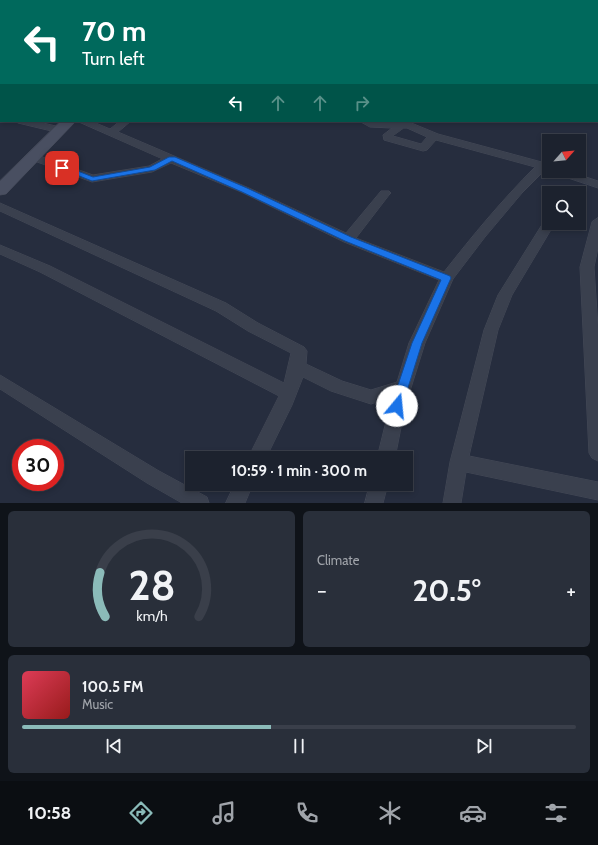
<!DOCTYPE html>
<meta charset="utf-8">
<style>
:root{--surface:#1c222e;--page:#292f3a;--text:#f1f3f6;--muted:#a0a4aa;--line:#3a3f4a;--accent:#8bbbb9}
body{margin:0;font-family:Cabin,sans-serif;background:var(--page);color:var(--text);height:100vh;display:flex;flex-direction:column;font-size:15px;white-space:nowrap}
*{box-sizing:border-box;margin:0}
p{font-size:13px;color:var(--muted)}
.icon{flex:none;width:22px;height:22px;fill:none;stroke:currentColor;stroke-width:2;stroke-linecap:round;stroke-linejoin:round}
.map{position:relative;height:503px;overflow:hidden}
.side{display:flex;flex-direction:column;gap:8px;padding:8px;background:#0f1319;flex:1}
.side>*{flex:none}
.guide{position:absolute;left:0px;top:0px;width:598px;height:122px;box-shadow:0 2px 6px #0003,0 0 0 1px var(--line);background:#00695c;color:#fff;overflow:hidden}
.needle{width:26px;rotate:63deg}
.tools{position:absolute;left:542px;top:134px;display:grid;gap:8px}
.tools a{display:grid;place-items:center;width:44px;height:44px;border-radius:0px;background:var(--surface);box-shadow:0 2px 6px #0003,0 0 0 1px var(--line);font-size:20px}
.speed{position:absolute;left:12px;top:439px;display:flex;gap:8px;font-size:20px;font-weight:700;text-align:center}
.speed>*{display:grid;place-content:center;width:52px;height:52px;border-radius:50%;background:var(--surface);box-shadow:0 2px 6px #0003,0 0 0 1px var(--line);line-height:1}
.speed .limit{border:6px solid #d22;background:#fff;color:#111}
.pin{position:absolute;display:grid;place-items:center;width:34px;height:34px;color:#fff;margin:-17px;border-radius:8px;box-shadow:0 2px 6px #0006}
.me{position:absolute;width:44px;margin:-22px;rotate:17deg;stroke-linejoin:round;filter:drop-shadow(0 0 3px #0008)}
.turn{display:flex;align-items:center;gap:14px;height:84px;padding:0 16px;font-size:18px}
.turn .icon{width:52px;height:52px;stroke-width:2.5}
.turn b{display:block;font-size:28px;line-height:34px}
.lanes{display:flex;align-items:center;height:38px;padding:0 16px;background:#0003;justify-content:center;gap:20px;direction:ltr}
.lanes .off{opacity:.35}
.big{font-size:30px;font-weight:700;line-height:1.1}
.side .tile{flex:1;display:flex;flex-direction:column;justify-content:center;gap:6px;min-width:0;padding:0 14px;border-radius:6px;background:var(--page)}
.side .dial{align-items:center;gap:0}
.dial svg{height:104px;overflow:visible;fill:none;stroke:var(--line);stroke-width:7;stroke-linecap:round;text-anchor:middle}
.dial text{fill:var(--text);stroke:none}
.song{display:flex;align-items:center;gap:12px}
.cover{width:48px;height:48px;border-radius:6px;background:linear-gradient(135deg,hsl(350 70% 55%),hsl(0 70% 35%))}
.played{height:4px;border-radius:2px;background:linear-gradient(90deg,var(--accent) 45%,var(--line) 45%)}
.keys{display:flex;justify-content:space-around;direction:ltr}
.heat{display:flex;justify-content:space-between;align-items:center;font-size:22px;direction:ltr}
.side .tiles{flex:1;display:grid;gap:8px;grid-template-columns:1fr 1fr}
.tile:last-child{grid-column:span 2}
.trip{position:absolute;left:185px;top:451px;width:228px;height:40px;border-radius:0px;background:var(--surface);box-shadow:0 2px 6px #0003,0 0 0 1px var(--line);font-weight:700;line-height:40px;text-align:center}
.dock{display:flex;height:64px;justify-content:space-around;align-items:center;background:#0b0e12;color:var(--muted)}
.dock .icon{width:28px;height:28px}
.dock .current{color:var(--accent)}
.dock b{font-size:18px;color:var(--text)}
.map>svg:first-child{display:block}
</style>
<div class="map">
<svg width="598" height="503" viewBox="0 0 598 503">
<rect width="100%" height="100%" fill="#262d3e"/>
<g fill="none" stroke-linecap="round" stroke-linejoin="round">
<g stroke="#444957" stroke-width="1">
<path id="minor" d="M 75,0 L 83,0 L 74,1 Z
M 138,0 L 150,0 L 151,1 L 139,1 Z
M 459,0 L 472,0 L 473,1 L 460,1 Z
M 504,0 L 512,0 L 503,1 Z
M 0,12 L 1,12 L 1,16 L 0,16 Z
M 597,22 L 598,22 L 598,26 L 597,26 Z
M 0,87 L 1,87 L 1,93 L 0,93 Z
M 597,101 L 598,101 L 598,108 L 597,108 Z
M 0,114 L 1,114 L 1,121 L 0,121 Z
M 17,121 L 35,121 L 64,128 L 65,130 L 60,133 L 18,123 Z
M 77,121 L 91,121 L 110,129 L 120,121 L 131,121 L 118,132 L 249,188 L 346,233 L 381,191 L 389,191 L 391,193 L 389,195 L 356,238 L 444,272 C 473,235 502,200 535,167 L 436,140 L 427,150 L 423,151 L 384,140 L 383,135 L 392,128 L 370,127 L 359,121 L 409,122 L 438,134 L 549,164 L 550,171 L 545,170 L 522,193 L 485,237 L 453,279 L 425,343 L 405,407 L 395,458 L 377,458 L 392,397 L 371,404 L 331,391 L 303,377 L 292,405 L 266,458 L 248,458 L 279,396 L 40,272 L 0,254 L 0,245 L 50,266 L 284,383 L 291,353 L 248,331 L 216,311 L 0,211 L 0,203 L 226,303 L 258,323 L 304,347 L 307,351 L 306,364 L 342,381 L 371,390 L 397,382 L 409,343 L 439,280 L 344,242 L 241,192 L 171,163 L 152,172 L 92,182 L 29,159 L 28,157 L 29,155 L 37,155 L 93,175 L 149,166 L 162,159 ZM 404,128 L 407,128 L 427,137 L 421,144 L 393,136 Z
M 551,171 L 568,171 L 598,181 L 598,188 L 553,173 Z
M 598,218 L 598,248 L 594,267 L 598,328 L 598,461 L 592,458 L 589,453 L 580,267 L 592,222 Z
M 549,219 L 549,223 L 555,223 L 512,295 L 498,330 L 469,456 L 598,482 L 598,500 L 466,472 L 461,503 L 443,503 L 450,462 L 484,330 L 498,295 L 543,223 Z
M 0,375 L 159,471 L 207,497 L 209,503 L 182,503 L 147,483 L 0,389 Z
M 235,484 L 253,484 L 245,503 L 226,503 Z
M 370,484 L 388,484 L 383,503 L 365,503 Z"/>
</g>
<g stroke="#444957" stroke-width="1">
<path id="secondary" d="M 186,0 L 197,0 L 186,1 Z
M 61,121 L 76,121 L 6,194 L 0,195 L 0,181 Z"/>
</g>
<use href="#minor" fill="#3a404e" fill-rule="evenodd"/>
<use href="#secondary" fill="#494f61" fill-rule="evenodd"/>
</g>
<path fill="#1a73e8" stroke="#114b97" d="M 169,157 L 175,157 L 247,188 L 351,237 L 450,276 L 451,278 L 422,343 L 401,410 L 397,411 L 393,410 L 391,406 L 412,343 L 441,280 L 345,241 L 242,192 L 172,161 L 155,170 L 92,181 L 59,168 L 65,166 L 93,177 L 150,167 Z"/>
</svg>
<div class="tools">
<a><svg class="needle" viewBox="-14 -14 28 28"><path d="M0-13l5 13h-10z" fill="#e53935"/><path d="M0 13l5-13h-10z" fill="#a0a4aa"/></svg></a>
<a><svg class="icon" aria-label="search" viewBox="0 0 24 24"><circle cx="10" cy="10" r="6"/><path d="M15 15l6 6"/></svg></a>
</div>
<div class="speed"><div class="limit">30</div></div>
<div class="pin" style="left:62px;top:168px;background:#d93025"><svg class="icon" aria-label="arrive" viewBox="0 0 24 24"><path d="M6 21V4h12l-3 4 3 4H6"/></svg></div>
<svg class="me" style="left:397px;top:406px" viewBox="-20 -20 40 40"><circle r="19" fill="#fff"/><path d="M0-13L10 11 0 6-10 11z" fill="#1a73e8"/></svg>
<div class="trip">10:59 · 1 min · 300 m</div>
<div class="guide">
<div class="turn"><svg class="icon" aria-label="left" viewBox="0 0 24 24"><path d="M17 20v-9H6M10 6l-5 5 5 5"/></svg><div><b>70 m</b>Turn left</div></div>
<div class="lanes"><svg class="icon" aria-label="left" viewBox="0 0 24 24"><path d="M17 20v-9H6M10 6l-5 5 5 5"/></svg><svg class="icon off" aria-label="ahead" viewBox="0 0 24 24"><path d="M12 20V5M6 11l6-6 6 6"/></svg><svg class="icon off" aria-label="ahead" viewBox="0 0 24 24"><path d="M12 20V5M6 11l6-6 6 6"/></svg><svg class="icon off" aria-label="right" viewBox="0 0 24 24"><path d="M7 20v-9h11M14 6l5 5-5 5"/></svg></div>
</div>
</div>
<section class="side">
<div class="tiles">
<div class="tile dial"><svg viewBox="0 0 100 80">
<path d="M14 69A42 42 0 1 1 86 69"/>
<path d="M14 69A42 42 0 0 1 10 35" stroke="#8bbbb9"/>
<text x="50" y="56" font-size="32" font-weight="700">28</text>
<text x="50" y="72" font-size="11">km/h</text>
</svg></div>
<div class="tile"><p>Climate</p>
<div class="heat"><a>−</a><b class="big">20.5°</b><a>+</a></div>
</div>
<div class="tile">
<div class="song"><i class="cover"></i><div><b>100.5 FM</b><p>Music</p></div></div>
<div class="played"></div>
<div class="keys"><svg class="icon" aria-label="previous" viewBox="0 0 24 24"><path d="M18 5L8 12l10 7zM5 5v14"/></svg><svg class="icon" aria-label="pause" viewBox="0 0 24 24"><path d="M8 5v14M16 5v14"/></svg><svg class="icon" aria-label="next" viewBox="0 0 24 24"><path d="M6 5l10 7-10 7zM19 5v14"/></svg></div>
</div>
</div>
</section>
<nav class="dock">
<b>10:58</b>
<svg class="icon current" aria-label="directions" viewBox="0 0 24 24"><path d="M12 3l9 9-9 9-9-9zM9 14v-3h6M13 9l2 2-2 2"/></svg>
<svg class="icon" aria-label="music" viewBox="0 0 24 24"><path d="M9 18V5l10-2v13"/><circle cx="6" cy="18" r="3"/><circle cx="16" cy="16" r="3"/></svg>
<svg class="icon" aria-label="phone" viewBox="0 0 24 24"><path d="M5 4h4l2 5-3 2q2 4 5 5l2-3 5 2v4C11 20 4 13 5 4z"/></svg>
<svg class="icon" aria-label="climate" viewBox="0 0 24 24"><path d="M12 3v18M4 7l16 10M4 17L20 7"/></svg>
<svg class="icon" aria-label="car" viewBox="0 0 24 24"><path d="M5 17H2v-5l4-1 3-4h7l3 4 3 1v5h-3M9 17h6M6 11h13"/><circle cx="7" cy="17" r="2"/><circle cx="17" cy="17" r="2"/></svg>
<svg class="icon" aria-label="filters" viewBox="0 0 24 24"><path d="M4 7h16M4 17h16"/><circle cx="9" cy="7" r="2"/><circle cx="15" cy="17" r="2"/></svg>
</nav>
